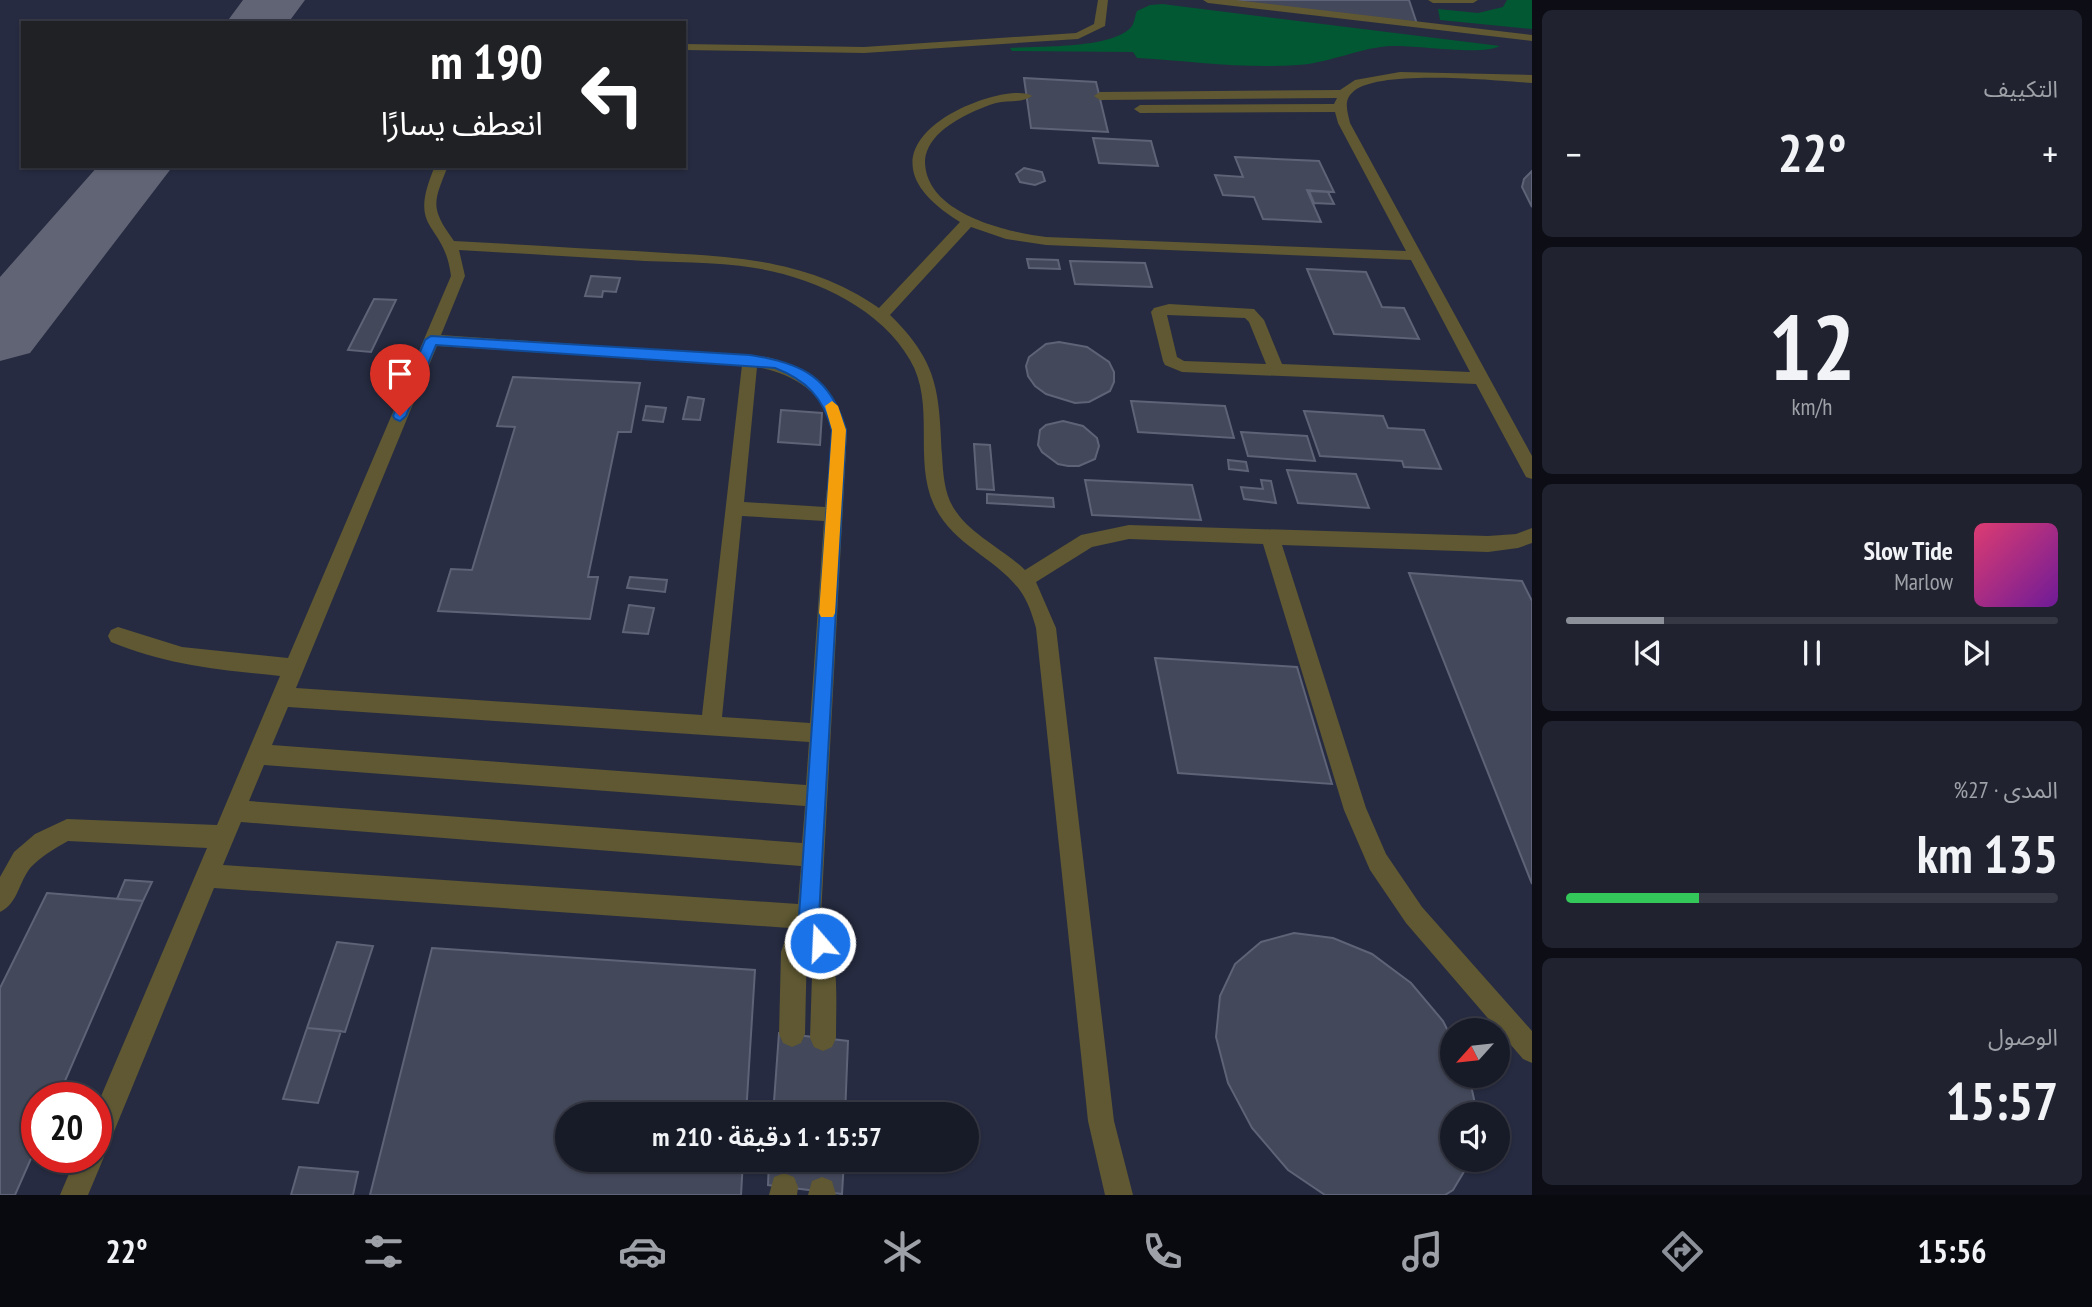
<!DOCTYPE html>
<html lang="ar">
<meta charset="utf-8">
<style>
:root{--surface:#171a27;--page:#20232f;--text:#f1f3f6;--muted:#9ea1a7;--line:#363844;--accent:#8c9099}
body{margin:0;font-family:"PT Sans Narrow","Noto Sans Arabic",sans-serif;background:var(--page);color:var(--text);direction:rtl;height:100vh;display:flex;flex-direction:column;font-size:26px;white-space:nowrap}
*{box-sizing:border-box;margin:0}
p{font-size:23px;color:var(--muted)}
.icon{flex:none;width:38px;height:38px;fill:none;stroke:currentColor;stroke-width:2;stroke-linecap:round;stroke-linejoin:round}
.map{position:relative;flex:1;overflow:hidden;direction:ltr}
.panel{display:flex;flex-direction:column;gap:10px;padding:10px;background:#0d0e15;width:560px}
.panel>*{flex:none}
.top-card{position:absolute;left:21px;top:21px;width:665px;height:147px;border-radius:0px;box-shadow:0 2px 5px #0004,0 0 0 2px var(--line);direction:rtl;background:#202124;color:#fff;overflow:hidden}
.needle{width:46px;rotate:243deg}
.controls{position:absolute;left:1440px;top:1018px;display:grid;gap:14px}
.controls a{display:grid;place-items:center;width:70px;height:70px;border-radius:50%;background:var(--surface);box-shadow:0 2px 5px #0004,0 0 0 2px var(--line);font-size:35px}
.speed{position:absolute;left:21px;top:1082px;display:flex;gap:14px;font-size:35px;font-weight:700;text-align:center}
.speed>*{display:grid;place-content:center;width:91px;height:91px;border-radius:50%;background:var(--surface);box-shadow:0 2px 5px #0004,0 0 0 2px var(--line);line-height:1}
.speed .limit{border:10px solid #d22;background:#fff;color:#111}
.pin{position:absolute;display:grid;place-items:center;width:60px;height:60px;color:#fff;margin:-72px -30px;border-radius:50% 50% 50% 0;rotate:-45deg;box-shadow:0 0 7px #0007}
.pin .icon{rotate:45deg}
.me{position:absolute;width:77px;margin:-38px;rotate:341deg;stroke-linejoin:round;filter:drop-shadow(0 0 5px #0008)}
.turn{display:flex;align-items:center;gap:24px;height:147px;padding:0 28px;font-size:32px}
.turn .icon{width:91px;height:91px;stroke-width:2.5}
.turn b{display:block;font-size:49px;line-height:60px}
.big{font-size:52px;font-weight:600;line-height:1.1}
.panel .widget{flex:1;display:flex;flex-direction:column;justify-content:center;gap:10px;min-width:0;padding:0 24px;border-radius:10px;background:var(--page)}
.panel .dial{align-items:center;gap:0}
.dial b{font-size:91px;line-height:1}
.song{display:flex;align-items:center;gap:21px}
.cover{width:84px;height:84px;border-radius:10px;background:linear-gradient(135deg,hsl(340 70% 55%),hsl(280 70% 35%))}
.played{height:7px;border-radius:4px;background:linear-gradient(90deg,var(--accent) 20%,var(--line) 20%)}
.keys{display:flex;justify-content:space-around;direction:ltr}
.heat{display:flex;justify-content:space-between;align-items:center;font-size:38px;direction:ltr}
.charge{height:10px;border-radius:5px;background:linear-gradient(90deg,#34c759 27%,var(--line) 0)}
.trip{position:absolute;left:555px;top:1102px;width:424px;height:70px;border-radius:35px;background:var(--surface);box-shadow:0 2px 5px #0004,0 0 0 2px var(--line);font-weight:600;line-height:70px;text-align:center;direction:rtl}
.menu{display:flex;height:112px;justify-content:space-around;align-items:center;background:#090a10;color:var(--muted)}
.menu .icon{width:49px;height:49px}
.menu .selected{color:var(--accent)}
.menu b{font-size:32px;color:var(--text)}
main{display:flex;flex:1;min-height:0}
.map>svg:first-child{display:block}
</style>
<main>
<section class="panel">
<div class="widget"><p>التكييف</p>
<div class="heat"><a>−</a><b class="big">22°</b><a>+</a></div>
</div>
<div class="widget dial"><b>12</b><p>km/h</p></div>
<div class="widget">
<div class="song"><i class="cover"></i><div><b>Slow Tide</b><p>Marlow</p></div></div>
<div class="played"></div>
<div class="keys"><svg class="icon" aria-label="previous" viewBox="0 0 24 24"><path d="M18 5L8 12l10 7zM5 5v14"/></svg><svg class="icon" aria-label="pause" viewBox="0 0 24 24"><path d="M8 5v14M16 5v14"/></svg><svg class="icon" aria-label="next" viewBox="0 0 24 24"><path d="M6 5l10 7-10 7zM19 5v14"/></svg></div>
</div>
<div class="widget"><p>المدى · 27%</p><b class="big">135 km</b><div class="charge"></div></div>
<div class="widget"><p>الوصول</p><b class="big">15:57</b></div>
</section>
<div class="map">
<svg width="1532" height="1195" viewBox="0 0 1532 1195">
<rect width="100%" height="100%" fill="#1f2334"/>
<path fill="#262b41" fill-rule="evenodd" d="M 0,0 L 1532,0 L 1532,1195 L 0,1195 ZM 23,23 L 684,23 L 684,166 L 23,166 ZM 1452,1031 L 1498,1031 L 1498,1076 L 1452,1076 ZM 37,1097 L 96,1097 L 96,1157 L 37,1157 ZM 567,1115 L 966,1115 L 966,1160 L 567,1160 ZM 1452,1115 L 1498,1115 L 1498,1160 L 1452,1160 Z"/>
<path fill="#025832" d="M 1507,0 L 1532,0 L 1532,29 L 1440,20 L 1438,9 L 1478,13 L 1503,7 Z
M 1163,4 L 1170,5 L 1500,46 C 1481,56 1418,45 1393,46 C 1360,47 1331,63 1298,65 C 1245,69 1190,61 1137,58 L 1133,52 L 1012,51 L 1010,48 C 1038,46 1115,49 1132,26 C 1135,21 1135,15 1137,11 L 1150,5 Z"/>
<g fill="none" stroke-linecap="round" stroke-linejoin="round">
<path fill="#616474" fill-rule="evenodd" d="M 243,0 L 305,0 L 288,23 L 226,23 Z
M 98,166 L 173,166 L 30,353 L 0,361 L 0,277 Z"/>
</g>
<path fill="#43485a" stroke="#5e6377" stroke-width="2" d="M 1221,0 L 1409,0 L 1417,24 Z
M 1024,78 L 1096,82 L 1108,132 L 1031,128 Z
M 1093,138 L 1151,141 L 1158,166 L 1099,163 Z
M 1235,157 L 1319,161 L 1334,192 L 1307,190 L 1321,222 L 1263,219 L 1254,197 L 1223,195 L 1215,175 L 1243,177 Z
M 1024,168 L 1042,172 L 1045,181 L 1035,185 L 1020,182 L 1016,174 Z
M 1532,171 L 1532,207 L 1522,187 L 1524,179 Z
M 1309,191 L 1328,192 L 1334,204 L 1314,203 Z
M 1027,259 L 1058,260 L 1060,269 L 1029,268 Z
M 1070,261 L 1145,263 L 1152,287 L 1075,284 Z
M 1307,269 L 1366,272 L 1382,307 L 1404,308 L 1419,339 L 1334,334 Z
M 591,276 L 620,278 L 616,292 L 603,291 L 602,297 L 585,296 Z
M 374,299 L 396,300 L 371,352 L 348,350 Z
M 1059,342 L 1087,347 L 1109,362 L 1114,372 L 1114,382 L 1110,391 L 1089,402 L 1075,403 L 1046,394 L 1035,386 L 1028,376 L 1026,366 L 1029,357 L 1046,344 Z
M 513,377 L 640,383 L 631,432 L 618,432 L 588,577 L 598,577 L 590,619 L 438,611 L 451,569 L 472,570 L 515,427 L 497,426 Z
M 688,397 L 704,399 L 700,420 L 683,419 Z
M 1131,401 L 1225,406 L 1234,438 L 1138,432 Z
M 646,406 L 666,408 L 663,422 L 643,420 Z
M 781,410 L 822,413 L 820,445 L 778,442 Z
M 1304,411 L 1383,416 L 1388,428 L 1424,430 L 1441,469 L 1404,467 L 1402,461 L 1320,456 Z
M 1063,421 L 1083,426 L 1097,438 L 1099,446 L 1095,459 L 1079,466 L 1068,466 L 1058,464 L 1042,452 L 1038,445 L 1040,430 L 1046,425 Z
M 1241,432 L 1307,436 L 1315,461 L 1248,456 Z
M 974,444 L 990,445 L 994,490 L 977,489 Z
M 1228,460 L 1246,462 L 1248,471 L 1229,469 Z
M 1287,470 L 1356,474 L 1369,508 L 1298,503 Z
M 1085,480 L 1192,485 L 1201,520 L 1092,515 Z
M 1261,480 L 1271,481 L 1276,503 L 1244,499 L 1241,487 L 1263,489 Z
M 987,494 L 1053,498 L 1054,507 L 987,503 Z
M 1409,573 L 1522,581 L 1532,601 L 1532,884 Z
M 630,577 L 667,580 L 665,592 L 627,588 Z
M 629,605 L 654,608 L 648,634 L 623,632 Z
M 1155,658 L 1297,667 L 1332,784 L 1178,773 Z
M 125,880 L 152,882 L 143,901 L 117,899 Z
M 47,893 L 143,901 L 58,1097 L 37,1097 L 37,1145 L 15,1195 L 0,1195 L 0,988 Z
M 1294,933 L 1333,938 L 1372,954 L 1411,983 L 1443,1021 L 1452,1039 L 1452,1076 L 1469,1076 L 1477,1113 L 1452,1115 L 1452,1160 L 1471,1160 L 1453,1190 L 1445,1195 L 1325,1195 L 1288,1170 L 1252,1128 L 1228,1083 L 1216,1037 L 1220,996 L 1235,964 L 1261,942 Z
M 337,942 L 373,946 L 345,1032 L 307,1028 Z
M 432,948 L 755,970 L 746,1115 L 567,1115 L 567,1160 L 743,1160 L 741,1195 L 370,1195 Z
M 307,1028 L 341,1031 L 318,1103 L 283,1099 Z
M 779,1033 L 848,1041 L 845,1115 L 773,1115 Z
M 769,1160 L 844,1160 L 842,1194 L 768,1185 Z
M 299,1167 L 358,1172 L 353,1195 L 291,1195 Z"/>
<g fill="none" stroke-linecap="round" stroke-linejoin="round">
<path fill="#5f5832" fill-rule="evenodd" d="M 1098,0 L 1108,0 L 1105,26 L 1078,39 L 864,53 L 684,50 L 684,44 L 864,47 L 1076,33 L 1094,24 Z
M 1203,0 L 1235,0 L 1532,35 L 1532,41 L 1208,3 Z
M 1428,0 L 1478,0 L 1473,3 L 1433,3 Z
M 1400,72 L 1532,75 L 1532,83 C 1497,81 1375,68 1352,93 C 1343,101 1348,113 1350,123 L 1532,456 L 1532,479 L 1526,477 L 1476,384 L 1182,372 L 1165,365 L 1163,361 L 1151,312 L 1154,308 L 1169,304 L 1254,309 L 1264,320 L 1282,364 L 1470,372 L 1411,260 L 1046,245 L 1006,239 L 971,227 L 890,315 C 938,362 939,390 942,455 C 943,472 944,492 953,507 C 969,534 1002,548 1025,570 L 1081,535 L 1129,525 L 1488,536 L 1516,534 L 1532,528 L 1532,543 L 1518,548 L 1488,552 L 1282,545 L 1366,808 L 1386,854 L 1422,907 L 1532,1031 L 1532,1063 L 1523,1059 L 1406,923 L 1370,870 L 1344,810 L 1263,544 L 1129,539 L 1092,547 L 1036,582 L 1056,628 L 1114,1121 L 1133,1195 L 1105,1195 L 1088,1121 L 1036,628 C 1032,614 1028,601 1019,589 C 994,557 952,544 934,505 C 913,459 936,404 910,360 C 881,308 812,277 755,268 C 714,261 670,263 629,260 C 572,257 516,253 459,250 L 465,276 L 441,335 L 767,357 C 813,369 832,384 847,430 L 821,916 C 840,954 836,996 836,1038 L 832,1047 L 823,1051 L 814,1047 L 810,1038 L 812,976 L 807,943 L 805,1034 L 801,1043 L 792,1047 L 783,1043 L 779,1034 L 781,952 L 789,928 L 214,888 L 106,1151 L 102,1152 L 104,1157 L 88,1195 L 60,1195 L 76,1157 L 96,1157 L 96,1108 L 207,848 L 68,841 C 55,848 42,856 31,867 C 19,881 18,904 0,912 L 0,877 L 14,852 L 35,834 L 67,819 L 217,825 L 280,676 C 221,670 166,665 111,642 L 108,636 L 111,630 L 118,627 L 182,647 L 288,658 L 451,276 C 444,219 406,234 435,166 L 448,166 C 433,203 430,208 454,241 C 514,244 574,248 635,251 C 723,257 803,255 879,308 L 960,222 C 829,142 1008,78 1032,96 C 1023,103 1008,100 996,103 C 979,108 958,118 944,129 C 934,137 926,148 925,160 C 924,213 1006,232 1046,237 L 1406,251 L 1338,123 L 1335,112 L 1140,113 L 1134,109 L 1140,105 L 1334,104 L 1337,98 L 1100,100 L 1094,96 L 1100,92 L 1340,90 L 1355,80 ZM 1167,315 L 1245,318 L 1249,322 L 1266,364 L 1184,361 L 1177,357 ZM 437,346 L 742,365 L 702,715 L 296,688 ZM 757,367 C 791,373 826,392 831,430 C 833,455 827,483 825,507 L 744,502 ZM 742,516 L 824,521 L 810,723 L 722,717 ZM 288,707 L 809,742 L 806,785 L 272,745 ZM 264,765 L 805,806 L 802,843 L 249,801 ZM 241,822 L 801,866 L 798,904 L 223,865 Z
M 784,1173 L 794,1177 L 798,1187 L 797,1195 L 769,1195 L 774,1177 Z
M 822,1177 L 832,1181 L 836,1195 L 808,1195 L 812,1181 Z"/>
</g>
<path fill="#1a73e8" stroke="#114b97" stroke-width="2" d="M 431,336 L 750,355 C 802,363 831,377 846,430 L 819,916 L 830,943 L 827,950 L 820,953 L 813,950 L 799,916 L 832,430 C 823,397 806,380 775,368 L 436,345 L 406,416 L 400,421 L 395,419 L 393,416 L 425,340 Z"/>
<path fill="#f59e0b" d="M 832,401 L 838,406 L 846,430 L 835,613 L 833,617 L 821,617 L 819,613 L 832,430 L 825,406 Z"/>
</svg>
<div class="controls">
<a><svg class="needle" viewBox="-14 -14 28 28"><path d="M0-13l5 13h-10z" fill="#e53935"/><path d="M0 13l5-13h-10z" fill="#9ea1a7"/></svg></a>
<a><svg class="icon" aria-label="sound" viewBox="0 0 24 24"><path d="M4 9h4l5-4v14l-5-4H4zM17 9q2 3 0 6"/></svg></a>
</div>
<div class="speed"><div class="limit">20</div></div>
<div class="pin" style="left:400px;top:416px;background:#d93025"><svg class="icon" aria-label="arrive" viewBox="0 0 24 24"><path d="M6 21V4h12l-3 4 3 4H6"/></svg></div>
<svg class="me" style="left:820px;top:943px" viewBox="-20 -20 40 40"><circle r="17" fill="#1a73e8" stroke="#fff" stroke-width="3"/><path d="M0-11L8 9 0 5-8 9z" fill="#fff"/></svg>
<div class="trip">15:57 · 1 دقيقة · 210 m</div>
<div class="top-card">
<div class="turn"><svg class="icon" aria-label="left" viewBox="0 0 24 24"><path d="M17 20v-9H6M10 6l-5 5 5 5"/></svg><div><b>190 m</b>انعطف يسارًا</div></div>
</div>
</div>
</main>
<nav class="menu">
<b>15:56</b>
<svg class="icon selected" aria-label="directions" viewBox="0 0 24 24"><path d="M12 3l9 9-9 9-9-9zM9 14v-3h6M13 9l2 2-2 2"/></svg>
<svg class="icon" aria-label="music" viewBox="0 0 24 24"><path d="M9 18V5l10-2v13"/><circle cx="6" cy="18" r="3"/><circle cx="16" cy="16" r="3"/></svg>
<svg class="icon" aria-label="phone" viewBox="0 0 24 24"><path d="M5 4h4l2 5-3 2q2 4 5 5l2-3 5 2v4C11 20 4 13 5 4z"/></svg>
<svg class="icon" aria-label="climate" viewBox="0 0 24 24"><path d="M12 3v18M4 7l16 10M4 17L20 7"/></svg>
<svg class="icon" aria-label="car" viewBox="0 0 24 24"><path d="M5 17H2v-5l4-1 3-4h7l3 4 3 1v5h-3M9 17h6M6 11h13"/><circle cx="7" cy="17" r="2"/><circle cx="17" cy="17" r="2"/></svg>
<svg class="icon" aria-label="filters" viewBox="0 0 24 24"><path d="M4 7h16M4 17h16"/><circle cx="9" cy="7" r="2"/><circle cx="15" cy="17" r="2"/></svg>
<b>22°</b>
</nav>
